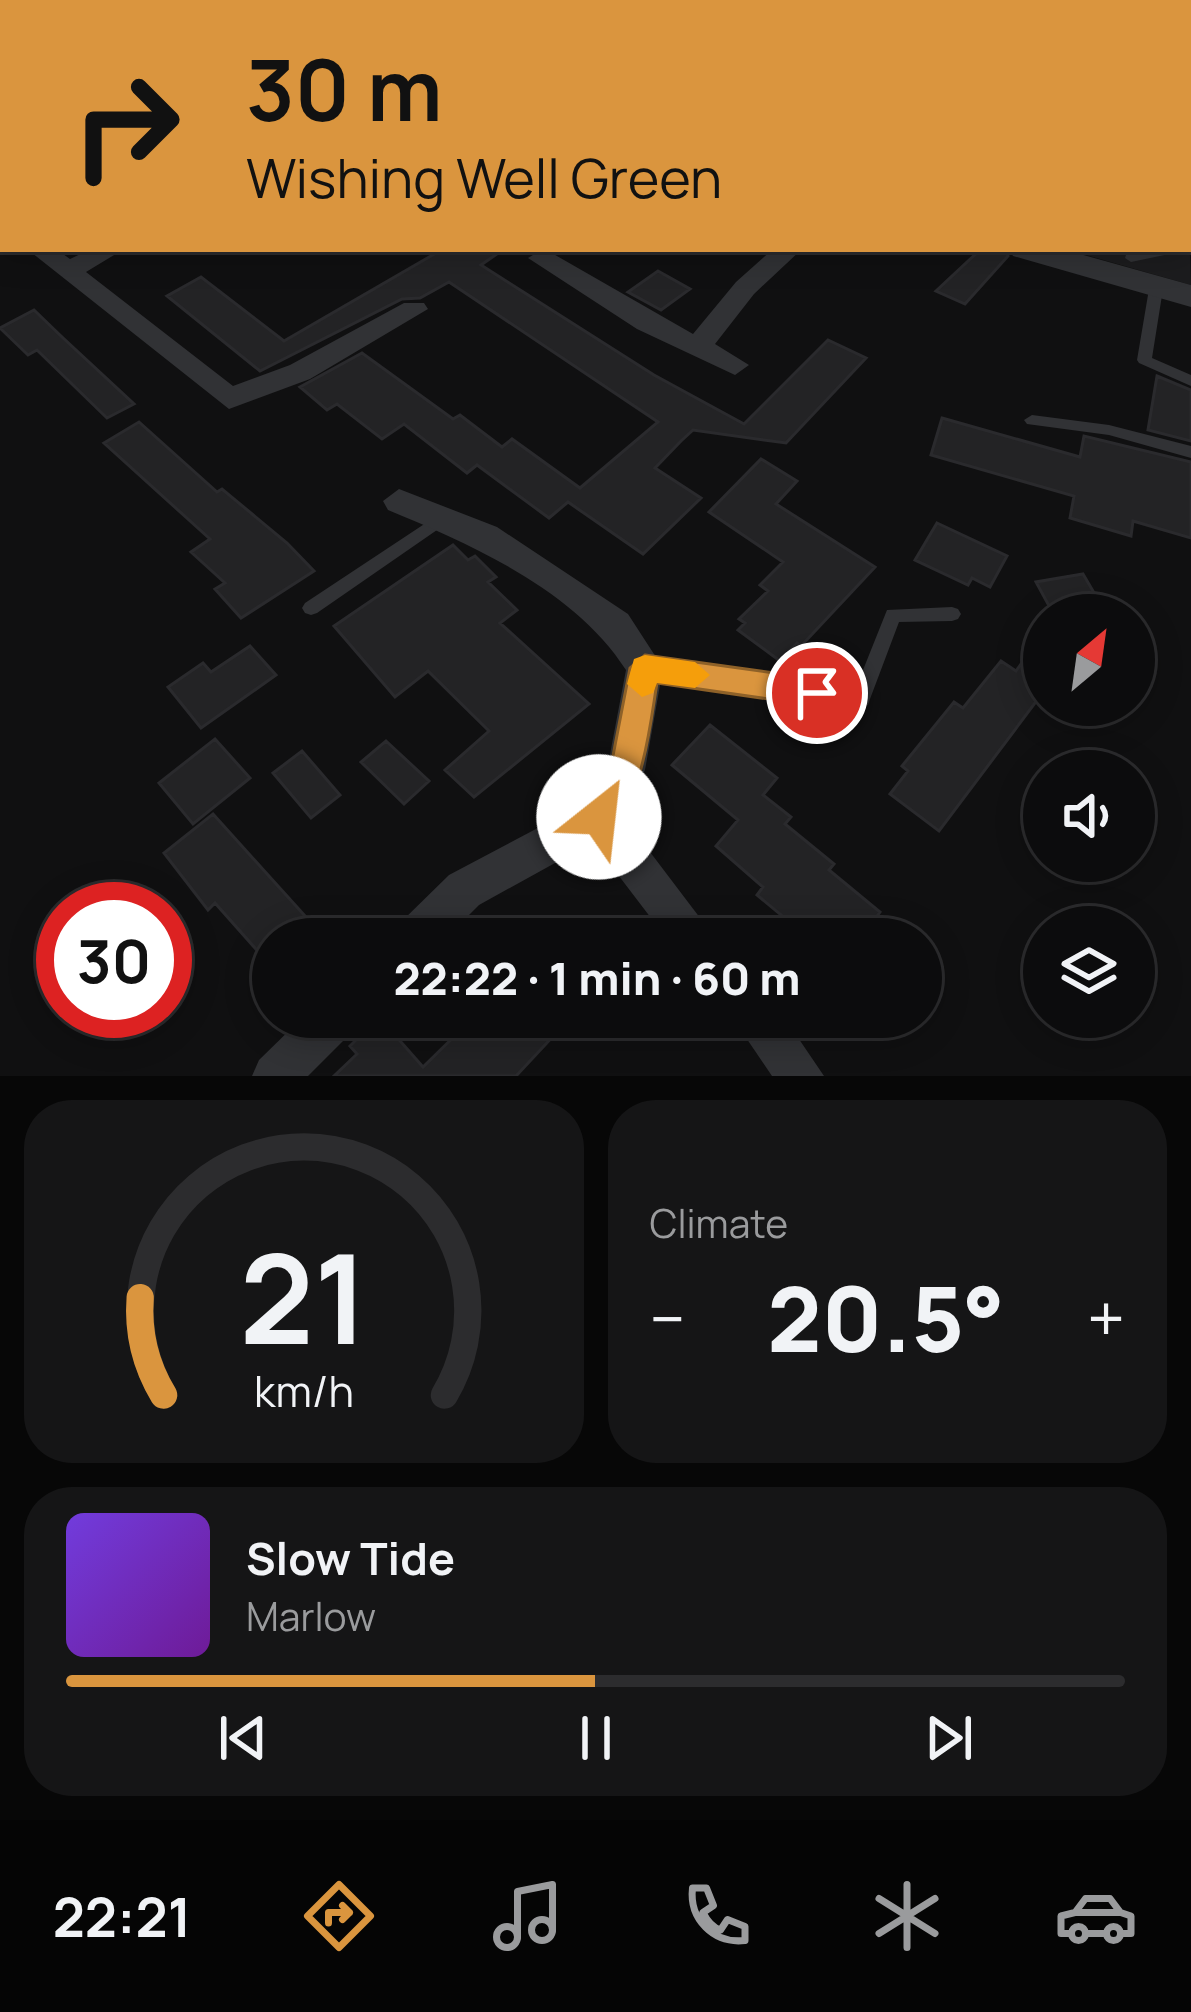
<!DOCTYPE html>
<meta charset="utf-8">
<style>
:root{--surface:#0c0c0d;--page:#151516;--text:#f1f3f6;--muted:#9a9b9d;--line:#2c2c2e;--accent:#da953e}
body{margin:0;font-family:Manrope,sans-serif;background:var(--page);color:var(--text);height:100vh;display:flex;flex-direction:column;font-size:45px;white-space:nowrap}
*{box-sizing:border-box;margin:0}
p{font-size:39px;color:var(--muted)}
.icon{flex:none;width:66px;height:66px;fill:none;stroke:currentColor;stroke-width:2;stroke-linecap:round;stroke-linejoin:round}
.map{position:relative;height:1076px;overflow:hidden}
.details{display:flex;flex-direction:column;gap:24px;padding:24px;background:#070707;flex:1}
.details>*{flex:none}
.guide{position:absolute;left:0px;top:0px;width:1191px;height:252px;box-shadow:0 6px 30px #0003,0 0 0 3px var(--line);background:#da953e;color:#111;overflow:hidden}
.needle{width:78px;rotate:29deg}
.controls{position:absolute;left:1023px;top:594px;display:grid;gap:24px}
.controls a{display:grid;place-items:center;width:132px;height:132px;border-radius:50%;background:var(--surface);box-shadow:0 6px 30px #0003,0 0 0 3px var(--line);font-size:60px}
.speed{position:absolute;left:36px;top:882px;display:flex;gap:24px;font-size:60px;font-weight:700;text-align:center}
.speed>*{display:grid;place-content:center;width:156px;height:156px;border-radius:50%;background:var(--surface);box-shadow:0 6px 30px #0003,0 0 0 3px var(--line);line-height:1}
.speed .limit{border:18px solid #d22;background:#fff;color:#111}
.pin{position:absolute;display:grid;place-items:center;width:102px;height:102px;color:#fff;margin:-51px;border:6px solid #fff;border-radius:50%;box-shadow:0 3px 12px #0007}
.me{position:absolute;width:132px;margin:-66px;rotate:29deg;stroke-linejoin:round;filter:drop-shadow(0 0 9px #0008)}
.turn{display:flex;align-items:center;gap:42px;height:252px;padding:0 48px;font-size:54px}
.turn .icon{width:156px;height:156px;stroke-width:2.5}
.turn b{display:block;font-size:84px;line-height:102px}
.big{font-size:90px;font-weight:800;line-height:1.1}
.details .card{flex:1;display:flex;flex-direction:column;justify-content:center;gap:18px;min-width:0;padding:0 42px;border-radius:48px;background:var(--page)}
.details .dial{align-items:center;gap:0}
.dial svg{height:312px;overflow:visible;fill:none;stroke:var(--line);stroke-width:7;stroke-linecap:round;text-anchor:middle}
.dial text{fill:var(--text);stroke:none}
.song{display:flex;align-items:center;gap:36px}
.cover{width:144px;height:144px;border-radius:18px;background:linear-gradient(135deg,hsl(260 70% 55%),hsl(280 70% 35%))}
.played{height:12px;border-radius:6px;background:linear-gradient(90deg,var(--accent) 50%,var(--line) 50%)}
.keys{display:flex;justify-content:space-around;direction:ltr}
.heat{display:flex;justify-content:space-between;align-items:center;font-size:66px;direction:ltr}
.details .tiles{flex:1;display:grid;gap:24px;grid-template-columns:1fr 1fr}
.card:last-child{grid-column:span 2}
.trip{position:absolute;left:252px;top:918px;width:690px;height:120px;border-radius:60px;background:var(--surface);box-shadow:0 6px 30px #0003,0 0 0 3px var(--line);font-weight:800;line-height:120px;text-align:center}
.dock{display:flex;height:192px;justify-content:space-around;align-items:center;background:#050505;color:var(--muted)}
.dock .icon{width:84px;height:84px}
.dock .on{color:var(--accent)}
.dock b{font-size:54px;color:var(--text)}
.map>svg:first-child{display:block}
</style>
<div class="map">
<svg width="1191" height="1076" viewBox="0 0 1191 1076">
<rect width="100%" height="100%" fill="#101011"/>
<path fill="#1c1c1e" d="M 1188,200 L 1191,285 L 1065,249 L 1188,249 Z"/>
<path fill="#232325" stroke="#2a2a2d" stroke-width="3" d="M 443,249 L 504,249 L 481,265 L 654,375 L 744,424 L 828,340 L 866,358 L 786,443 L 693,430 L 681,441 L 655,468 L 701,498 L 643,554 L 568,502 L 549,518 L 477,465 L 467,473 L 404,424 L 382,439 L 337,404 L 327,410 L 300,387 L 362,353 L 453,419 L 460,415 L 502,447 L 512,439 L 580,488 L 658,422 L 449,282 L 420,298 L 402,299 L 260,371 L 167,296 L 201,277 L 284,341 Z
M 981,249 L 1005,249 L 1008,256 L 965,304 L 936,291 Z
M 658,271 L 690,289 L 661,310 L 628,292 Z
M 34,310 L 62,337 L 134,404 L 107,418 L 37,350 L 28,355 L 0,328 Z
M 1157,376 L 1191,390 L 1191,441 L 1148,430 Z
M 942,418 L 1080,457 L 1084,436 L 1191,462 L 1191,538 L 1133,521 L 1131,536 L 1070,518 L 1074,496 L 931,455 Z
M 139,422 L 217,492 L 222,489 L 287,543 L 314,571 L 241,618 L 215,589 L 225,583 L 191,552 L 210,539 L 104,443 Z
M 761,459 L 797,481 L 776,504 L 875,567 L 801,646 L 797,643 L 780,661 L 738,630 L 745,623 L 739,619 L 768,591 L 760,585 L 783,562 L 709,512 Z
M 937,523 L 1007,556 L 990,587 L 972,578 L 968,585 L 915,560 Z
M 453,545 L 468,560 L 475,556 L 496,577 L 488,582 L 517,610 L 500,623 L 589,704 L 474,797 L 445,770 L 489,731 L 428,671 L 395,697 L 334,626 Z
M 1083,574 L 1107,615 L 1054,615 L 1036,582 Z
M 250,646 L 276,675 L 201,728 L 168,687 L 203,663 L 211,672 Z
M 1001,661 L 1016,671 L 1021,664 L 1044,679 L 1044,691 L 939,831 L 890,794 L 908,771 L 902,766 L 954,702 L 963,708 Z
M 710,725 L 777,778 L 763,795 L 791,817 L 785,824 L 834,864 L 829,870 L 880,912 L 875,919 L 899,939 L 810,939 L 757,895 L 763,887 L 716,846 L 738,820 L 672,765 Z
M 215,739 L 250,778 L 193,824 L 159,783 Z
M 386,741 L 429,781 L 404,804 L 361,762 Z
M 302,751 L 340,795 L 311,818 L 273,773 Z
M 213,814 L 305,916 L 281,939 L 273,939 L 263,957 L 215,903 L 208,910 L 164,853 Z
M 379,1017 L 423,1067 L 474,1017 L 571,1017 L 516,1076 L 334,1076 L 357,1054 L 350,1046 Z"/>
<g fill="none" stroke-linecap="round" stroke-linejoin="round">
<path fill="#313235" fill-rule="evenodd" d="M 590,0 L 603,0 L 599,3 L 586,3 Z
M 1191,238 L 1191,246 L 1188,247 L 1188,239 Z
M 1155,249 L 1180,249 L 1179,252 L 1131,262 L 1125,258 L 1126,255 Z
M 1156,285 L 1163,289 L 1152,358 L 1191,375 L 1191,386 L 1139,363 L 1137,360 L 1149,289 Z
M 1032,415 L 1109,425 L 1191,446 L 1191,458 L 1109,435 L 1027,424 L 1024,420 Z
M 444,511 L 450,513 L 452,517 L 450,521 L 317,613 L 311,615 L 305,613 L 302,608 L 305,603 Z
M 952,607 L 958,609 L 961,614 L 958,619 L 952,621 L 899,622 L 870,699 L 868,705 L 861,707 L 645,676 L 639,674 L 636,668 L 639,662 L 645,660 L 855,690 L 887,610 Z"/>
<path fill="#313235" fill-rule="evenodd" d="M 166,0 L 190,0 L 188,3 Z
M 895,0 L 921,0 L 893,3 Z
M 1067,0 L 1094,0 L 1096,3 L 1069,3 Z
M 1188,32 L 1191,33 L 1191,45 L 1188,44 Z
M 0,208 L 3,208 L 3,225 L 0,225 Z
M 27,249 L 56,249 L 70,259 L 91,249 L 124,249 L 86,272 L 233,386 L 290,365 L 404,303 L 424,303 L 428,309 L 310,379 L 229,409 Z
M 773,249 L 802,249 L 754,294 L 715,344 L 749,365 L 735,375 L 637,329 L 528,258 L 541,250 L 550,252 L 693,334 L 736,282 Z
M 399,489 L 497,527 L 628,614 L 663,668 L 645,770 L 622,815 L 716,939 L 667,939 L 593,842 L 479,905 L 445,939 L 392,939 L 399,924 L 449,875 L 585,803 L 608,765 L 626,670 C 576,591 473,545 388,510 L 383,501 Z
M 303,1017 L 358,1017 L 351,1033 L 308,1076 L 252,1076 L 259,1060 Z
M 732,1017 L 784,1017 L 824,1076 L 772,1076 Z"/>
<path fill="#313235" fill-rule="evenodd" d="M 496,0 L 522,0 L 524,3 L 498,3 Z
M 1009,249 L 1062,249 L 1191,285 L 1191,307 L 1013,256 Z"/>
</g>
<path fill="#da953e" stroke="#8e6128" stroke-width="3" d="M 645,655 L 817,679 L 832,693 L 817,706 L 657,683 C 650,724 642,816 599,833 L 587,828 L 582,817 L 611,766 L 630,668 Z"/>
<path fill="#f59e0b" d="M 645,655 L 695,662 L 710,675 L 695,688 L 657,683 L 653,693 L 642,697 L 627,684 L 634,659 Z"/>
</svg>
<div class="controls">
<a><svg class="needle" viewBox="-14 -14 28 28"><path d="M0-13l5 13h-10z" fill="#e53935"/><path d="M0 13l5-13h-10z" fill="#9a9b9d"/></svg></a>
<a><svg class="icon" aria-label="sound" viewBox="0 0 24 24"><path d="M4 9h4l5-4v14l-5-4H4zM17 9q2 3 0 6"/></svg></a>
<a><svg class="icon" aria-label="layers" viewBox="0 0 24 24"><path d="M12 4l9 5-9 5-9-5zM3 14l9 5 9-5"/></svg></a>
</div>
<div class="speed"><div class="limit">30</div></div>
<div class="pin" style="left:817px;top:693px;background:#d93025"><svg class="icon" aria-label="arrive" viewBox="0 0 24 24"><path d="M6 21V4h12l-3 4 3 4H6"/></svg></div>
<svg class="me" style="left:599px;top:817px" viewBox="-20 -20 40 40"><circle r="19" fill="#fff"/><path d="M0-13L10 11 0 6-10 11z" fill="#da953e"/></svg>
<div class="trip">22:22 · 1 min · 60 m</div>
<div class="guide">
<div class="turn"><svg class="icon" aria-label="right" viewBox="0 0 24 24"><path d="M7 20v-9h11M14 6l5 5-5 5"/></svg><div><b>30 m</b>Wishing Well Green</div></div>
</div>
</div>
<section class="details">
<div class="tiles">
<div class="card dial"><svg viewBox="0 0 100 80">
<path d="M14 69A42 42 0 1 1 86 69"/>
<path d="M14 69A42 42 0 0 1 8 44" stroke="#da953e"/>
<text x="50" y="56" font-size="32" font-weight="700">21</text>
<text x="50" y="72" font-size="11">km/h</text>
</svg></div>
<div class="card"><p>Climate</p>
<div class="heat"><a>−</a><b class="big">20.5°</b><a>+</a></div>
</div>
<div class="card">
<div class="song"><i class="cover"></i><div><b>Slow Tide</b><p>Marlow</p></div></div>
<div class="played"></div>
<div class="keys"><svg class="icon" aria-label="previous" viewBox="0 0 24 24"><path d="M18 5L8 12l10 7zM5 5v14"/></svg><svg class="icon" aria-label="pause" viewBox="0 0 24 24"><path d="M8 5v14M16 5v14"/></svg><svg class="icon" aria-label="next" viewBox="0 0 24 24"><path d="M6 5l10 7-10 7zM19 5v14"/></svg></div>
</div>
</div>
</section>
<nav class="dock">
<b>22:21</b>
<svg class="icon on" aria-label="directions" viewBox="0 0 24 24"><path d="M12 3l9 9-9 9-9-9zM9 14v-3h6M13 9l2 2-2 2"/></svg>
<svg class="icon" aria-label="music" viewBox="0 0 24 24"><path d="M9 18V5l10-2v13"/><circle cx="6" cy="18" r="3"/><circle cx="16" cy="16" r="3"/></svg>
<svg class="icon" aria-label="phone" viewBox="0 0 24 24"><path d="M5 4h4l2 5-3 2q2 4 5 5l2-3 5 2v4C11 20 4 13 5 4z"/></svg>
<svg class="icon" aria-label="climate" viewBox="0 0 24 24"><path d="M12 3v18M4 7l16 10M4 17L20 7"/></svg>
<svg class="icon" aria-label="car" viewBox="0 0 24 24"><path d="M5 17H2v-5l4-1 3-4h7l3 4 3 1v5h-3M9 17h6M6 11h13"/><circle cx="7" cy="17" r="2"/><circle cx="17" cy="17" r="2"/></svg>
</nav>
